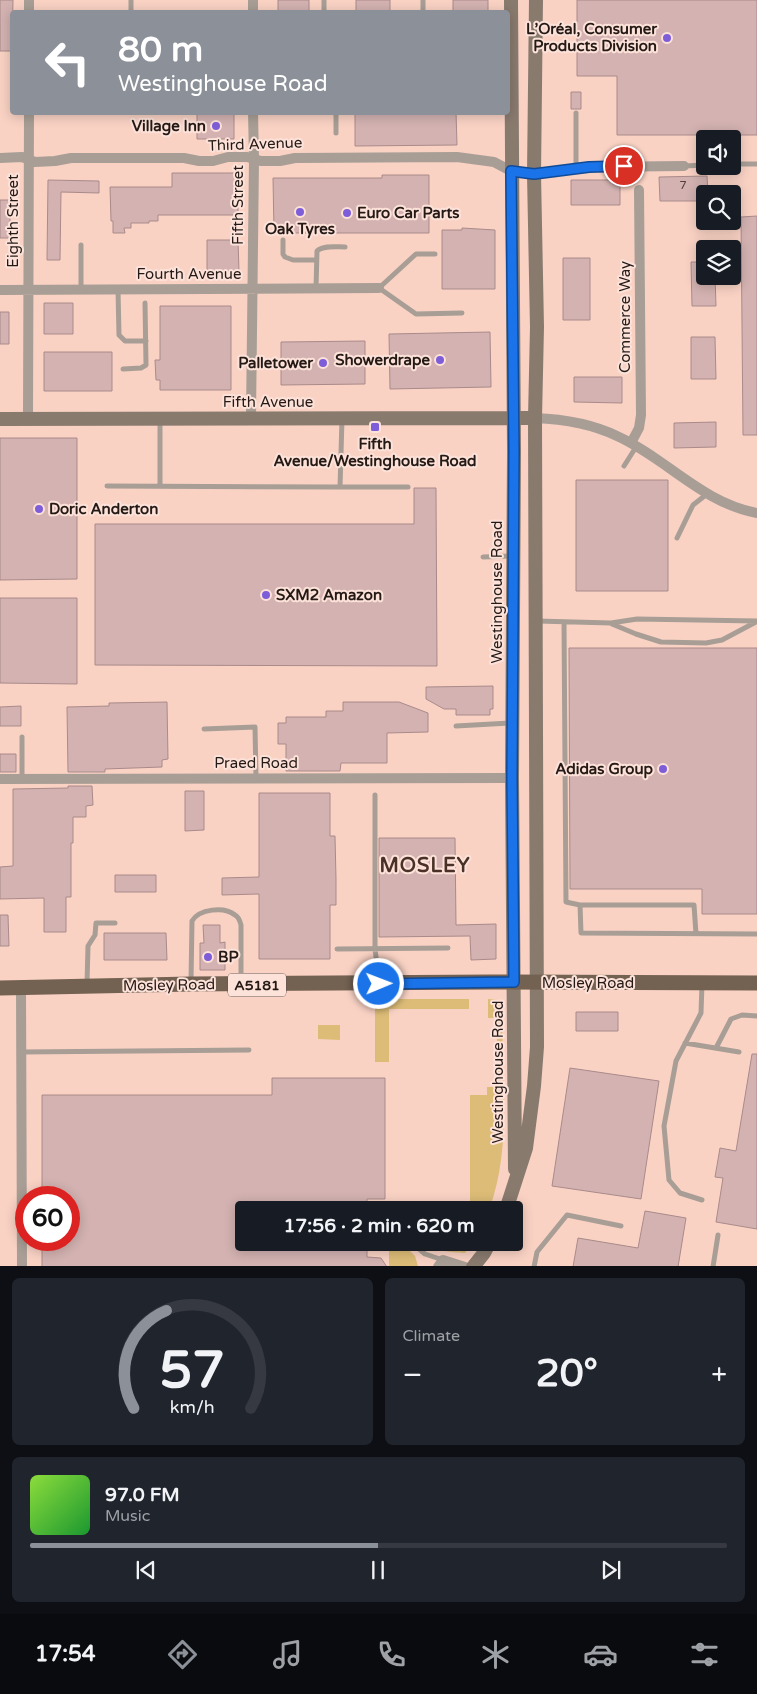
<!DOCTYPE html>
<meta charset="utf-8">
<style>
:root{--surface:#171b24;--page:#20242c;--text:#f1f3f6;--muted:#9ea1a6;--line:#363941;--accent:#8c9099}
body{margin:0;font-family:"Varela Round",sans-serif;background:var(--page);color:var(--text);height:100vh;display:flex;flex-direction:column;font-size:19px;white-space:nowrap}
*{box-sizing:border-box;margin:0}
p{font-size:16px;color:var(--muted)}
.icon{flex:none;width:28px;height:28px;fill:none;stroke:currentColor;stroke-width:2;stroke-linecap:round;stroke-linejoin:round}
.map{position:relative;height:1266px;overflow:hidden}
.panel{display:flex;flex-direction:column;gap:12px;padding:12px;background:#0d0f14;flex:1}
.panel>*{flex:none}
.banner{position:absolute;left:10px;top:10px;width:500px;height:105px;border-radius:5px;box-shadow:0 2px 12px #0003;background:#8c9099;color:#fff;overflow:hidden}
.tools{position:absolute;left:696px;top:130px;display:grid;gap:10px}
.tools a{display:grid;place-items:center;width:45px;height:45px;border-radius:5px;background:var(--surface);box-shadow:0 2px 12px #0003;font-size:25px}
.speed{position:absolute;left:15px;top:1186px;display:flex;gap:10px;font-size:25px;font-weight:700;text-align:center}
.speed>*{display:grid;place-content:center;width:65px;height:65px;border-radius:50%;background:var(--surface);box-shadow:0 2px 12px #0003;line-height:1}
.speed .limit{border:8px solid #d22;background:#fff;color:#111}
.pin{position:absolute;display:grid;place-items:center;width:42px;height:42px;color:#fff;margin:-21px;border:2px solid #fff;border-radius:50%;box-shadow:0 1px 5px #0007}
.me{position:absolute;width:55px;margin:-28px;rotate:89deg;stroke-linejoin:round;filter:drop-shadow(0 0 4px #0008)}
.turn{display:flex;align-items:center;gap:18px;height:105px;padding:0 25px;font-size:22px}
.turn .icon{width:65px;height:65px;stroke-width:2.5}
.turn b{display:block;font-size:35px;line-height:42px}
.big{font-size:38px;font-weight:800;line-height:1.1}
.panel .card{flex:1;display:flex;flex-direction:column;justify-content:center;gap:8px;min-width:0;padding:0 18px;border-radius:8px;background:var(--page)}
.panel .dial{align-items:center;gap:0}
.dial svg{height:130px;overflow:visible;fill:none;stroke:var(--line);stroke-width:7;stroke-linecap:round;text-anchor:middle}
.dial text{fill:var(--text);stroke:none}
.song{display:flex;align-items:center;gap:15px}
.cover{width:60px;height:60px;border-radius:8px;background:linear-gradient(135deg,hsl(90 70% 55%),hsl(130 70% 35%))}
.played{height:5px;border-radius:2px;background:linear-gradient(90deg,var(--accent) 50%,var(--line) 50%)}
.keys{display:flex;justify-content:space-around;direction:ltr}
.heat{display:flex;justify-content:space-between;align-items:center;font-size:28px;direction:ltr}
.panel .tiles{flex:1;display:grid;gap:12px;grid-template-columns:1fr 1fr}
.card:last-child{grid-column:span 2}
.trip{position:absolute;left:235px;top:1201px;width:288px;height:50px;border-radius:5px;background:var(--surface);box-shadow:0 2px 12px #0003;font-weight:800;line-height:50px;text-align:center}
.tabs{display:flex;height:80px;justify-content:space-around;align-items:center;background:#090b0e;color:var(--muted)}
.tabs .icon{width:35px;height:35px}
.tabs .selected{color:var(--accent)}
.tabs b{font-size:22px;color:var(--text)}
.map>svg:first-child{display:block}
</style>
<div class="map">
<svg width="757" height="1267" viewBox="0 0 757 1267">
<rect width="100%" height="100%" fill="#fce2d9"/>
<path fill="#f9d2c4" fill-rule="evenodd" d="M 0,0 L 757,0 L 757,1266 L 0,1267 ZM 12,12 L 508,12 L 508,112 L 12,112 ZM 705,139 L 732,139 L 732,166 L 705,166 ZM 705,194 L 732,194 L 732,221 L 705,221 ZM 705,249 L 732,249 L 732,276 L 705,276 ZM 26,1198 L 69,1198 L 69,1240 L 26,1240 ZM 244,1210 L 514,1210 L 514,1242 L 244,1242 Z"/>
<path fill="#ddbc77" d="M 375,999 L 469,999 L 469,1009 L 389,1009 L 389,1062 L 375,1062 Z
M 488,999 L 499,1000 L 503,1006 L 504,1018 L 502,1018 C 503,1080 511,1152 489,1210 L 470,1210 L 470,1095 L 487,1095 L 487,1087 L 497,1087 L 497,1018 L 488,1018 Z
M 318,1025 L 340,1025 L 340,1040 L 318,1039 Z
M 389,1243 L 402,1243 L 415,1256 L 418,1266 L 389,1266 Z
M 421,1243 L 472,1243 L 465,1253 C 451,1252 432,1251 421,1243 Z"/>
<path fill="#d3b2b1" stroke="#aa8a8a" d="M 0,0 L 13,0 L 12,51 L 0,51 Z
M 278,0 L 309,0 L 309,12 L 278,12 Z
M 356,0 L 390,0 L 390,12 L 356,12 Z
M 453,0 L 488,0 L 488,12 L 453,12 Z
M 577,0 L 757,0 L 757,135 L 617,135 L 617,76 L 577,76 Z
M 571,92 L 581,92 L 581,109 L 571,109 Z
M 197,112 L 234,112 L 234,139 L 197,139 Z
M 355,112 L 456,112 L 457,145 L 355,146 Z
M 172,173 L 238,173 L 238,215 L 158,215 L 158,221 L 149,221 L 149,223 L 131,223 L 131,228 L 124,228 L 125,233 L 113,233 L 113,221 L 111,221 L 110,187 L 172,187 Z
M 382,175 L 429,175 L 429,233 L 274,233 L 273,178 L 382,178 Z
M 707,176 L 708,194 L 705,194 L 705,201 L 660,201 L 659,177 Z
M 48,180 L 99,181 L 99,193 L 61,192 L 60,260 L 47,260 Z
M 571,180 L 620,180 L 620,205 L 571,205 Z
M 0,200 L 10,200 L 10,238 L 0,238 Z
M 757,216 L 757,435 L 743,435 L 741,217 Z
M 462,228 L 495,230 L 495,289 L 442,289 L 442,230 L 462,230 Z
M 207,240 L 238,240 L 239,272 L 207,272 Z
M 563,258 L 590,258 L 590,320 L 563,320 Z
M 691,262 L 705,262 L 705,276 L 715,276 L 716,306 L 692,306 Z
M 44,303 L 73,303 L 73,334 L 44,334 Z
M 160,306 L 231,306 L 231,390 L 160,390 L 160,380 L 156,380 L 155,360 L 160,360 Z
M 0,312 L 9,312 L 9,344 L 0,344 Z
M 490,332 L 491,387 L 390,389 L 389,334 Z
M 691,337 L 715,337 L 716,379 L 691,379 Z
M 365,341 L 365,384 L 281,385 L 281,342 Z
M 44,352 L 112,352 L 112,391 L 44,391 Z
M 574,377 L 622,377 L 622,403 L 574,402 Z
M 716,422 L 716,447 L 674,448 L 674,423 Z
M 0,438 L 77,438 L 77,579 L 0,580 Z
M 576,480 L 668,480 L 668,591 L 576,591 Z
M 414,488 L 436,488 L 437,666 L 95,665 L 95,524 L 414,524 Z
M 0,598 L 77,598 L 77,684 L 0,683 Z
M 569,648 L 757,648 L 757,914 L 702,914 L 702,889 L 570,889 Z
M 493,686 L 493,709 L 490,709 L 490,715 L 456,715 L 456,709 L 444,709 L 426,699 L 426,687 Z
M 167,702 L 168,759 L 162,760 L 162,767 L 105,769 L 105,772 L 68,772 L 67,707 L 109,706 L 109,703 Z
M 343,702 L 399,702 L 428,713 L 428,732 L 387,733 L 387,763 L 341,763 L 340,771 L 286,771 L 286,744 L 278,744 L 278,723 L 286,723 L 286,717 L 326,717 L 326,711 L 343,711 Z
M 21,706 L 21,726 L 0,726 L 0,707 Z
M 0,754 L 16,754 L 16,772 L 0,772 Z
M 68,786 L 92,786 L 93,805 L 86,806 L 86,817 L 73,817 L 73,843 L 71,843 L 71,897 L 66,897 L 66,932 L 44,932 L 44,898 L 0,899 L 0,867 L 13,866 L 13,789 L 68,788 Z
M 185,791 L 204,791 L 204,830 L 185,831 Z
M 259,793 L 330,793 L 330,836 L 335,836 L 336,879 L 336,905 L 330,905 L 330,959 L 259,959 L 259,894 L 222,895 L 222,878 L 259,877 Z
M 379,838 L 455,838 L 456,925 L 496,924 L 496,959 L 471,960 L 470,936 L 379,937 Z
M 115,875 L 156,875 L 156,892 L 115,892 Z
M 0,915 L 8,915 L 9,946 L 0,946 Z
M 203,925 L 220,925 L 220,943 L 225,942 L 225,970 L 200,970 L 200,943 L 204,943 Z
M 104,933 L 166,933 L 167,960 L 104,960 Z
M 576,1012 L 618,1012 L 618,1031 L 576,1031 Z
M 752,1054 L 757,1054 L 757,1229 L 716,1222 L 723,1178 L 715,1177 L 720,1148 L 736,1151 Z
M 570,1068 L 659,1081 L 641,1199 L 552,1186 Z
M 272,1078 L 385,1078 L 385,1199 L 367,1199 L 367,1210 L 244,1210 L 244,1242 L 367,1242 L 367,1257 L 381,1258 L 387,1267 L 42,1267 L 42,1240 L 69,1240 L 69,1198 L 42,1198 L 42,1095 L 272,1095 Z
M 645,1211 L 686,1218 L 678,1267 L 573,1267 L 578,1238 L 638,1248 Z"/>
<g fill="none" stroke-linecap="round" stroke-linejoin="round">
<path stroke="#a89e95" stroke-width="5" d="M 423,0 L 423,12
M 131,12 L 131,0
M 324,12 L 324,0
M 336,133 L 336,112
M 732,164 L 757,164
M 684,166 L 705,165
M 576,169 L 576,113
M 283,240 L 283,254 L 285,257 L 293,260 L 316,260
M 81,245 L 81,289
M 435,254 L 416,254 L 379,288 L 416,314 L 462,313
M 316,288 L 317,251 C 323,245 336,247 345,247
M 118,290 L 119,335 L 125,341 L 146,341
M 123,369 L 141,368 L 146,365 L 145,303
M 342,419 L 340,487 L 408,487
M 160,421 L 160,486
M 624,466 L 636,447
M 107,486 L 340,487
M 677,538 L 693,505 L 707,494
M 483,557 L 513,556
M 537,621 L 611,623 L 637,619 L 757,621
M 564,622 L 566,902 L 580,905 L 581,933 L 757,934
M 612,624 L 636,634 L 661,642 L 706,643 L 722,640 L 756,622
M 456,726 L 511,723
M 204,729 L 255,727 L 256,778
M 22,737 L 22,779
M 375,795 L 375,949 L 379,981
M 580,905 L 694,905 L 696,934
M 337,949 L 448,948
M 191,981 L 192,921 C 199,909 224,906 235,915 C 239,917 240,921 241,925 L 241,983
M 87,984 L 88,946 L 95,935 L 96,923 L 115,923
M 685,1043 L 739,1052
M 716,1048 L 731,1019 L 742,1015 L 757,1016
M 21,1052 L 249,1050
M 702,1200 L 680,1193 L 669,1180 L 664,1126 L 676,1061 L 701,1013 L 702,984
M 411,1242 L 425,1254 L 443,1260
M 534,1267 L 537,1252 L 567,1215 L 621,1226
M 713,1267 L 718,1235"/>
<path stroke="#a89e95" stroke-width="10" d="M 29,12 L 29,0
M 253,12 L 253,0
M 0,158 L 22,157 L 35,162 L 55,161 L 71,158 L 184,158 L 199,161 L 213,161 L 228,157 L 247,157 L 261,161 L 280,161 L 295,158 L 457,157 L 494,162 L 511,171
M 534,174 L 589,167 L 684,166
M 0,290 L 379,288
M 251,417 L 254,159 L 253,112
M 535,418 C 563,419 592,424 617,436 C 666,458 702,503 757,513
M 28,419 L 29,112
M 631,443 L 639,428 L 641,415 L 639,190
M 0,779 L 512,778
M 21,988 L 22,1267
M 438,1267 L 443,1260 L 465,1267"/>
<path stroke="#897a6e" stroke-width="14" d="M 511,0 L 514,451 L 512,778 L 515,1169
M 0,419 L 535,418
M 506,1210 L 526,1148 L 534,1086 L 537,1047 L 535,418 L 537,327 L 534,174 L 536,0
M 473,1267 L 484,1253 L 490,1242"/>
<path stroke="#736152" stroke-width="15" d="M 0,988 L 191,984 L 492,982 L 757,983"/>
</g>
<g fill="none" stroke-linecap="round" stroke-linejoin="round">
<g stroke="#114b97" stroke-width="12">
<path id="route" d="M 379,984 L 514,982 L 512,778 L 514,451 L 511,171 L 534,174 L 589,167 L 624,166"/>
</g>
<use href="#route" stroke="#1a73e8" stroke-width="9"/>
</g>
<g fill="#7e5dd8" stroke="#fce2d9" stroke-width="2">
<circle cx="667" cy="38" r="5"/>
<circle cx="216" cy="126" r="5"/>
<circle cx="300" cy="212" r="5"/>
<circle cx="347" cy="213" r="5"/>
<circle cx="440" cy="360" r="5"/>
<circle cx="323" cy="363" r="5"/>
<rect x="370" y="422" width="10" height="10" rx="2.5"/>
<circle cx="39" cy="509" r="5"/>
<circle cx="266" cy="595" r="5"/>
<circle cx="663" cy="769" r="5"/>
<circle cx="208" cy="957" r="5"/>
</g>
<g text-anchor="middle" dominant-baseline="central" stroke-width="4" stroke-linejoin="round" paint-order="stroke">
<g font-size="12" fill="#503f3c">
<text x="683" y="185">7</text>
</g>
<rect fill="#fce2d9" stroke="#655550" stroke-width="1" x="228" y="973.5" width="58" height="23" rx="4"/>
<g font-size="14" font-weight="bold" fill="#241915">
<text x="257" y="985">A5181</text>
</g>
<g font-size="15" font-weight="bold" fill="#241915" stroke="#fce2d9" text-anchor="end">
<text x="657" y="29">L’Oréal, Consumer<tspan x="657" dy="17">Products Division</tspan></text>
<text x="206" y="126">Village Inn</text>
<text x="357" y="213" text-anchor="start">Euro Car Parts</text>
<text x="300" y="229" text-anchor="middle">Oak Tyres</text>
<text x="430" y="360">Showerdrape</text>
<text x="313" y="363">Palletower</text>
<text x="375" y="444" text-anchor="middle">Fifth<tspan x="375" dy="17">Avenue/Westinghouse Road</tspan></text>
<text x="49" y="509" text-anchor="start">Doric Anderton</text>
<text x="276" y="595" text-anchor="start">SXM2 Amazon</text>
<text x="653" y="769">Adidas Group</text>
<text x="218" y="957" text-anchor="start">BP</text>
</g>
<g font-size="15" fill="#241915" stroke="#fce2d9">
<text transform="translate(255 144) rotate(-2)">Third Avenue</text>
<text transform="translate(238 205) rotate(-90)">Fifth Street</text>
<text transform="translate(13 221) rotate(-90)">Eighth Street</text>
<text x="189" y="274">Fourth Avenue</text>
<text transform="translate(625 317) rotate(-90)">Commerce Way</text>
<text x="268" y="402">Fifth Avenue</text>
<text transform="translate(497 592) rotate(-90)">Westinghouse Road</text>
<text x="256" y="763">Praed Road</text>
<text x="588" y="983">Mosley Road</text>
<text transform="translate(169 985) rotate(-1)">Mosley Road</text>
<text transform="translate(498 1072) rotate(-90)">Westinghouse Road</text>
</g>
<g font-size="20" font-weight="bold" letter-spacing="1" fill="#493128" stroke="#fce2d9">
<text x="425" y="866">MOSLEY</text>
</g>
</g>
</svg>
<div class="tools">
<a><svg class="icon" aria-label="sound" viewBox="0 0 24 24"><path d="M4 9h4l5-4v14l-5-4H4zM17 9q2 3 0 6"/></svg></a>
<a><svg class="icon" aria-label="search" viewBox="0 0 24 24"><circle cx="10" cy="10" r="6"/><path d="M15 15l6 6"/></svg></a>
<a><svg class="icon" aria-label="layers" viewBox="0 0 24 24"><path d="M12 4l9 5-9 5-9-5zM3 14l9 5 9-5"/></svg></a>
</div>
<div class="speed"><div class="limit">60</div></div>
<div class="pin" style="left:624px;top:166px;background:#d93025"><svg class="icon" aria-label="arrive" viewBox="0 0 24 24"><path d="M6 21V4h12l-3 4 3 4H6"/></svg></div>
<svg class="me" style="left:379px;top:984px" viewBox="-20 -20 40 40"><circle r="17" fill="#1a73e8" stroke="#fff" stroke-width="3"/><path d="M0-11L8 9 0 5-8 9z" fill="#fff"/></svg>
<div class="trip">17:56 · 2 min · 620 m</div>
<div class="banner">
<div class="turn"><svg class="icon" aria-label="left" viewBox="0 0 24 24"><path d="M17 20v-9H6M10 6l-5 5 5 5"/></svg><div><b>80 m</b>Westinghouse Road</div></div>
</div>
</div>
<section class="panel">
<div class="tiles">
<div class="card dial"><svg viewBox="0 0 100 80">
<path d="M14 69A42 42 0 1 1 86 69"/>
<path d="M14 69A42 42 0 0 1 34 9" stroke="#8c9099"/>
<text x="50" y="56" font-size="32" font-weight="700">57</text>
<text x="50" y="72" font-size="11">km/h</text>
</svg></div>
<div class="card"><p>Climate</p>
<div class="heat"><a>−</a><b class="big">20°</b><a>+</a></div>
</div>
<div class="card">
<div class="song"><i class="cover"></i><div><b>97.0 FM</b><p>Music</p></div></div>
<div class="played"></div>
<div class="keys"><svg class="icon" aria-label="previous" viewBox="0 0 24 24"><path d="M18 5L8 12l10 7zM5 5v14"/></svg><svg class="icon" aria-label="pause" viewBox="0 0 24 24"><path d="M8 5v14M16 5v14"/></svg><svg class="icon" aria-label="next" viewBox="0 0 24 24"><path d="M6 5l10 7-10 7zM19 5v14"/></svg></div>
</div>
</div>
</section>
<nav class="tabs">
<b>17:54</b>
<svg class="icon selected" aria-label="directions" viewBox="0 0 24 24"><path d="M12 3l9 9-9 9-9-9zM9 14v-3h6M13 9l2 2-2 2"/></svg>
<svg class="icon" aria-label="music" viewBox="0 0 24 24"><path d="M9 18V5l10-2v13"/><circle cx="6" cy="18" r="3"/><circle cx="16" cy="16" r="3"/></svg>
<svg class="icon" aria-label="phone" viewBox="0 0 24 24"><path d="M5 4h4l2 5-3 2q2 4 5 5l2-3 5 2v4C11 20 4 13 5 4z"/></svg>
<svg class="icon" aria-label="climate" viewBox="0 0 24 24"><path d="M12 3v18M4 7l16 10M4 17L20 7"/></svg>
<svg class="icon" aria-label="car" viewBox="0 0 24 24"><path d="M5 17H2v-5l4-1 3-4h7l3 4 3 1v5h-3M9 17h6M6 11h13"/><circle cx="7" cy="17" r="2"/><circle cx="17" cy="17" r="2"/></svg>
<svg class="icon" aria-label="filters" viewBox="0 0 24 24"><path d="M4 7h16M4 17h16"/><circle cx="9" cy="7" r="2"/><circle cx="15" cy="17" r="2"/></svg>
</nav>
